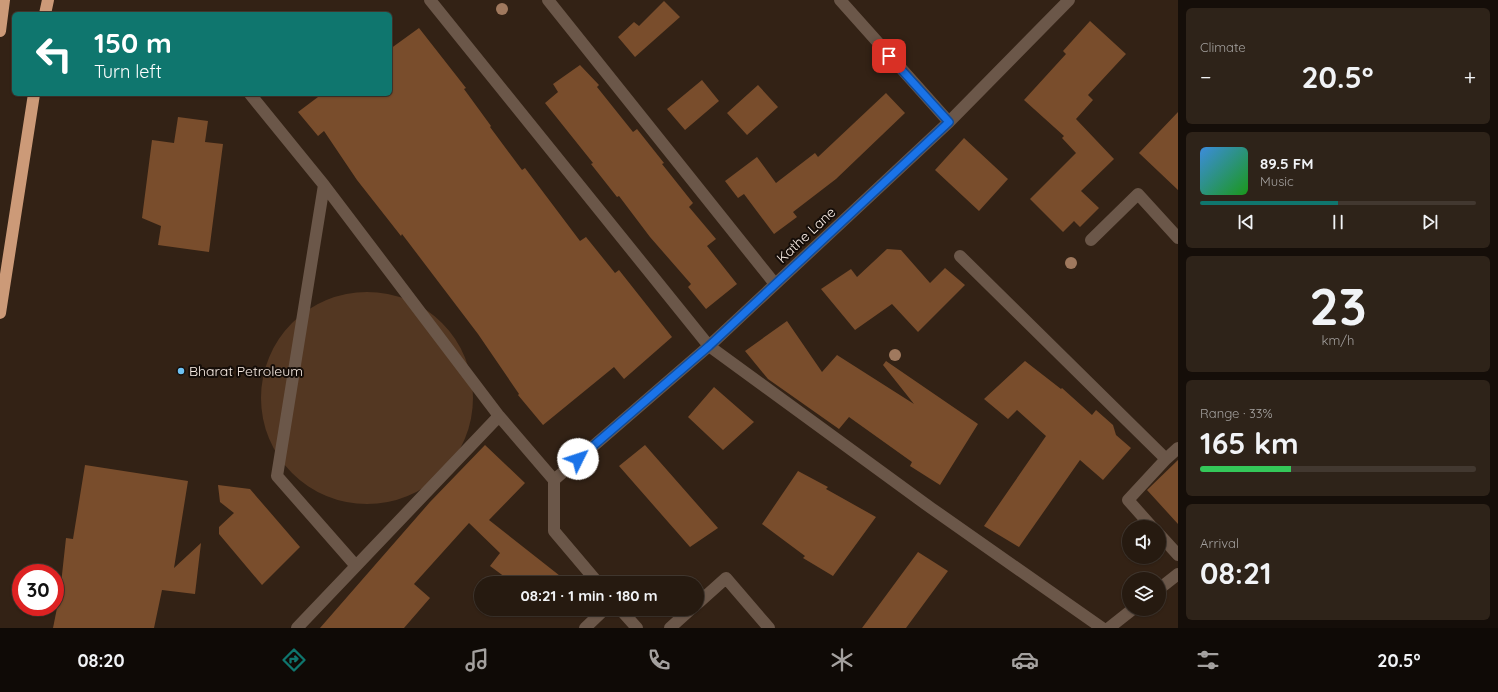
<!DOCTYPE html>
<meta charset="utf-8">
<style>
:root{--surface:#261a10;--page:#2e2319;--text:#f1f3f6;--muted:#a4a19f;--line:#423830;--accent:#0f766e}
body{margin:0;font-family:Quicksand,sans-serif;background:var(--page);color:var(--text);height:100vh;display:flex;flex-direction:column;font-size:15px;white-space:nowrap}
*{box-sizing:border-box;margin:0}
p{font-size:13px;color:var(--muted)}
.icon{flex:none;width:22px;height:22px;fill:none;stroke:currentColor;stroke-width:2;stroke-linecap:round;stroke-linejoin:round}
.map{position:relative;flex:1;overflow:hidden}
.panel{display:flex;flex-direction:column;gap:8px;padding:8px;background:#150e09;width:320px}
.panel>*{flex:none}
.top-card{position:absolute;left:12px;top:12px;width:380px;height:84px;border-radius:6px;box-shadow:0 1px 3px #0004,0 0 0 1px var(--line);background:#0f766e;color:#fff;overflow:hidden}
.tools{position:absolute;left:1122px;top:520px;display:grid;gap:8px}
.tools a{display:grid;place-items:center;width:44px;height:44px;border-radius:50%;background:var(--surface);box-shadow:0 1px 3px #0004,0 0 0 1px var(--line);font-size:20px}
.speed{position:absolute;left:12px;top:564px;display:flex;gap:8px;font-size:20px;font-weight:700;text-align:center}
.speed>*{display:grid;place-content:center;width:52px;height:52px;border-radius:50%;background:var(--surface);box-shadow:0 1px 3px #0004,0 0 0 1px var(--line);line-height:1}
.speed .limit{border:6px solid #d22;background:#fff;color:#111}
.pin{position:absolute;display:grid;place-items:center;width:34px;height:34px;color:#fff;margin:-17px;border-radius:8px;box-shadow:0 2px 6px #0006}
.me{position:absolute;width:44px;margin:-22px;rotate:49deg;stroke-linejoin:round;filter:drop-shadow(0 0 3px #0008)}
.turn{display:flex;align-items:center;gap:14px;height:84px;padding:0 16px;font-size:18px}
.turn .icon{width:52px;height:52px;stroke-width:2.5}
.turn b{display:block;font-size:28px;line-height:34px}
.big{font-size:30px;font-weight:700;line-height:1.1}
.panel .card{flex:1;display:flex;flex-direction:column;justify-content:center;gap:6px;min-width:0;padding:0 14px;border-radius:6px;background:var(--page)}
.panel .dial{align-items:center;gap:0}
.dial b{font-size:52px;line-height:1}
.song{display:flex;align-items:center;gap:12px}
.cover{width:48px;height:48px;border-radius:6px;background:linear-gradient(135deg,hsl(210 70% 55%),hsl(120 70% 35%))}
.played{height:4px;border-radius:2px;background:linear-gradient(90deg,var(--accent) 50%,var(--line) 50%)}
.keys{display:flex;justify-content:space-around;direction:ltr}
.heat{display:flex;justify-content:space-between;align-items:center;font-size:22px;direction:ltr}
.charge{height:6px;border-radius:3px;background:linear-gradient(90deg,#34c759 33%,var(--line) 0)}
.trip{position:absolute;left:474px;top:576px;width:230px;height:40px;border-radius:20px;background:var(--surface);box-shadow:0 1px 3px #0004,0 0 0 1px var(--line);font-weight:700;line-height:40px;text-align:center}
.tab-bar{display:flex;height:64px;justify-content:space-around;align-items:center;background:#0f0a06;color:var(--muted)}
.tab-bar .icon{width:28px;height:28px}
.tab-bar .selected{color:var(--accent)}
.tab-bar b{font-size:18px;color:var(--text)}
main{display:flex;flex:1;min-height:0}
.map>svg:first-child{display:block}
</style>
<main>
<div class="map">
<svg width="1178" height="628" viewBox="0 0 1178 628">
<rect width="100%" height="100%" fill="#332215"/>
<path fill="#533722" d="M261 398a106 106 0 1 1 212 0a106 106 0 1 1-212 0Z"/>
<path fill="#794d2c" d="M 664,1 L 680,17 L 635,57 L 618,37 L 634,22 L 639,26 Z
M 1090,21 L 1126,54 L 1088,95 L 1093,100 L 1076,119 L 1114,159 L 1081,191 L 1099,208 L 1080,227 L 1074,221 L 1063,232 L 1030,199 L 1076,153 L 1062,138 L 1064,136 L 1024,100 L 1066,54 L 1063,51 Z
M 419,28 L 466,88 L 464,89 L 491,126 L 490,127 L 522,170 L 525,168 L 580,241 L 586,237 L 615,273 L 619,270 L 672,337 L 624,379 L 614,367 L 543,425 L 518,395 L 519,394 L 478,334 L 402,234 L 401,236 L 357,180 L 324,131 L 318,136 L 298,112 L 322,94 L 390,94 L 390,49 Z
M 580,65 L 599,85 L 597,87 L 633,132 L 637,129 L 664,163 L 662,164 L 693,203 L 689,207 L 716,239 L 707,246 L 737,284 L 706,309 L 688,287 L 691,284 L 650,237 L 619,196 L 617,197 L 591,164 L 593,163 L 545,103 L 558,92 L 553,84 Z
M 702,80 L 719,101 L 685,130 L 667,109 Z
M 758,85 L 778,107 L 747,135 L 727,113 Z
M 886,93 L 905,113 L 836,179 L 793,212 L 797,217 L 774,234 L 744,194 L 738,198 L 725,181 L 757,157 L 776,183 L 815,153 L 818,157 Z
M 1178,112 L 1178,190 L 1139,153 Z
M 178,117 L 208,121 L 205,142 L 223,144 L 209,252 L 158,245 L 161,226 L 142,218 L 152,140 L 174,143 Z
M 964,138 L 1008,179 L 979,211 L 935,170 Z
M 887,249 L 901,250 L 930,283 L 945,268 L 965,285 L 918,332 L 892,304 L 855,330 L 821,289 L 851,269 L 857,277 Z
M 787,321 L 822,372 L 837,355 L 914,404 L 883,365 L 886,361 L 978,424 L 940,485 L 910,466 L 912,462 L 849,417 L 839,429 L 768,379 L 745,351 Z
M 1025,361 L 1061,389 L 1062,388 L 1092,415 L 1096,410 L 1113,425 L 1116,435 L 1131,448 L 1103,480 L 1080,460 L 1019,547 L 984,526 L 1046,436 L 1017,410 L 1008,419 L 984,399 Z
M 714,387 L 754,422 L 723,450 L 688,417 Z
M 485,445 L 525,483 L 489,520 L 569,583 L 513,583 L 490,566 L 500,553 L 469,523 L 414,584 L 430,598 L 404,628 L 320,628 L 430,502 Z
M 645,445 L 718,528 L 690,547 L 619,466 Z
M 1178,460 L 1178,524 L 1147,490 Z
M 85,465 L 188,481 L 174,568 L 201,543 L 195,594 L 162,590 L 154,628 L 53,628 L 60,593 L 66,538 L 73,539 Z
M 798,471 L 828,487 L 826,489 L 876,517 L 833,576 L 803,558 L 805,556 L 762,524 Z
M 218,485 L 250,489 L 300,547 L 262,585 L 219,534 L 219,527 L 234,513 L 220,502 Z
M 918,552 L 948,571 L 906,628 L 862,628 Z"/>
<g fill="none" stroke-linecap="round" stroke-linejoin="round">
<path stroke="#6b5749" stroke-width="12" d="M 430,0 L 709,346 L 931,508 L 1102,628
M 548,0 L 775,284
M 840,0 L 949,122
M 250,94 L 324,185 L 499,416 L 297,628
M 324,185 L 277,476 L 356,566
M 1091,240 L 1138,194 L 1178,238
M 960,256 L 1166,459 L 1178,448
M 499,416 L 554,480 L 554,531 L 598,583
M 554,480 L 709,346 L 949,122 L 1069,0
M 1152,527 L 1128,500 L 1166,459
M 1159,534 L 1178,555
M 1159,589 L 1178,574
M 697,604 L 726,578 L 769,628
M 620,609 L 637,628
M 585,628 L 605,609
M 670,628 L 691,609
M 1109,628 L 1133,609"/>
<path stroke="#cc9a78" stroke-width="12" d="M 45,14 L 48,0
M 0,31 L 4,0
M 0,313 L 34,94"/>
</g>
<g fill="#a0795e">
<circle cx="502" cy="9" r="6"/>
<circle cx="1071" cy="263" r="6"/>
<circle cx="895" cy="355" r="6"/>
</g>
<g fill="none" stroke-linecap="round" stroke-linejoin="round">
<g stroke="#114b97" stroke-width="10">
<path id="route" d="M 578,459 L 709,346 L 949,122 L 889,56"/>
</g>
<use href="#route" stroke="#1a73e8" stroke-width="7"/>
</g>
<circle fill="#6ec2f3" stroke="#150d08" stroke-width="1.5" cx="181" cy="371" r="4"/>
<g text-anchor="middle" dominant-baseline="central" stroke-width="4" stroke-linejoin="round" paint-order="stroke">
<g font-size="14" fill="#f8ece4" stroke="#150d08">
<text transform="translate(806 235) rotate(-43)">Kathe Lane</text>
</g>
<g font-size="14" fill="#f8ece4" stroke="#150d08" text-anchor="start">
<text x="189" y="371">Bharat Petroleum</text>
</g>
</g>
</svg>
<div class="tools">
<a><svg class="icon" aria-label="sound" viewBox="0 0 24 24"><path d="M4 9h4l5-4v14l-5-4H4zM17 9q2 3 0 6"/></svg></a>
<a><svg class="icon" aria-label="layers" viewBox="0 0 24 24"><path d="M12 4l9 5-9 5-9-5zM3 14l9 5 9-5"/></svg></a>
</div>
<div class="speed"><div class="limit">30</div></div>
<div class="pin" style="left:889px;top:56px;background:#d93025"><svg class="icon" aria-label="arrive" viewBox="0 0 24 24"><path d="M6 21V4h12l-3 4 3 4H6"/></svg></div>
<svg class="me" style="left:578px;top:459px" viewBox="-20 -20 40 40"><circle r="19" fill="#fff"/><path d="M0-13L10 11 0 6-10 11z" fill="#1a73e8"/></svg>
<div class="trip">08:21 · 1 min · 180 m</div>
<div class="top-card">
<div class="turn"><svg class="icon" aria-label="left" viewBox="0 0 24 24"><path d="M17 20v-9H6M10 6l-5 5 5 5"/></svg><div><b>150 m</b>Turn left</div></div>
</div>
</div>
<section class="panel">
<div class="card"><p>Climate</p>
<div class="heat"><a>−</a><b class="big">20.5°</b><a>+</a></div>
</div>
<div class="card">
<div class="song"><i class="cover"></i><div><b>89.5 FM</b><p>Music</p></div></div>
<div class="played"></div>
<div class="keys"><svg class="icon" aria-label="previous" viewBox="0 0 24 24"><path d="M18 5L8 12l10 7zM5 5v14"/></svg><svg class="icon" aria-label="pause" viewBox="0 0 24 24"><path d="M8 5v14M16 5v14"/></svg><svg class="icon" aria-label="next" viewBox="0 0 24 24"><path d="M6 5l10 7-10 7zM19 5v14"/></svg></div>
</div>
<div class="card dial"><b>23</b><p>km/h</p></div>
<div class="card"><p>Range · 33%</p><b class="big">165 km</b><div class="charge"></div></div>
<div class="card"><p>Arrival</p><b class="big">08:21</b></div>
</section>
</main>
<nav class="tab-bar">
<b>08:20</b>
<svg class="icon selected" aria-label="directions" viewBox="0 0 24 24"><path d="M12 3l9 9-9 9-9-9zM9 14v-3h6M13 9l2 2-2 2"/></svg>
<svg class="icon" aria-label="music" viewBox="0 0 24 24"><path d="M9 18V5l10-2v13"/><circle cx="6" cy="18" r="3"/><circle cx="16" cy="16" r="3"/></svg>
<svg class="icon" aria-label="phone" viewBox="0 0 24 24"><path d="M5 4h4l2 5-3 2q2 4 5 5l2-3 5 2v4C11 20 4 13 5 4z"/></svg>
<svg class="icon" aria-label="climate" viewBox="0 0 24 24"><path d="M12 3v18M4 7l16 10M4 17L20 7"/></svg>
<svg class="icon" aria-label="car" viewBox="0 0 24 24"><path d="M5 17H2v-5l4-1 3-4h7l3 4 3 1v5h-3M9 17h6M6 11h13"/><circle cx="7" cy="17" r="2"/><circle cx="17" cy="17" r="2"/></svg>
<svg class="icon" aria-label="filters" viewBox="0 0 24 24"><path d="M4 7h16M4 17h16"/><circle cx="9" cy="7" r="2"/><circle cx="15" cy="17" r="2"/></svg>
<b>20.5°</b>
</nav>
